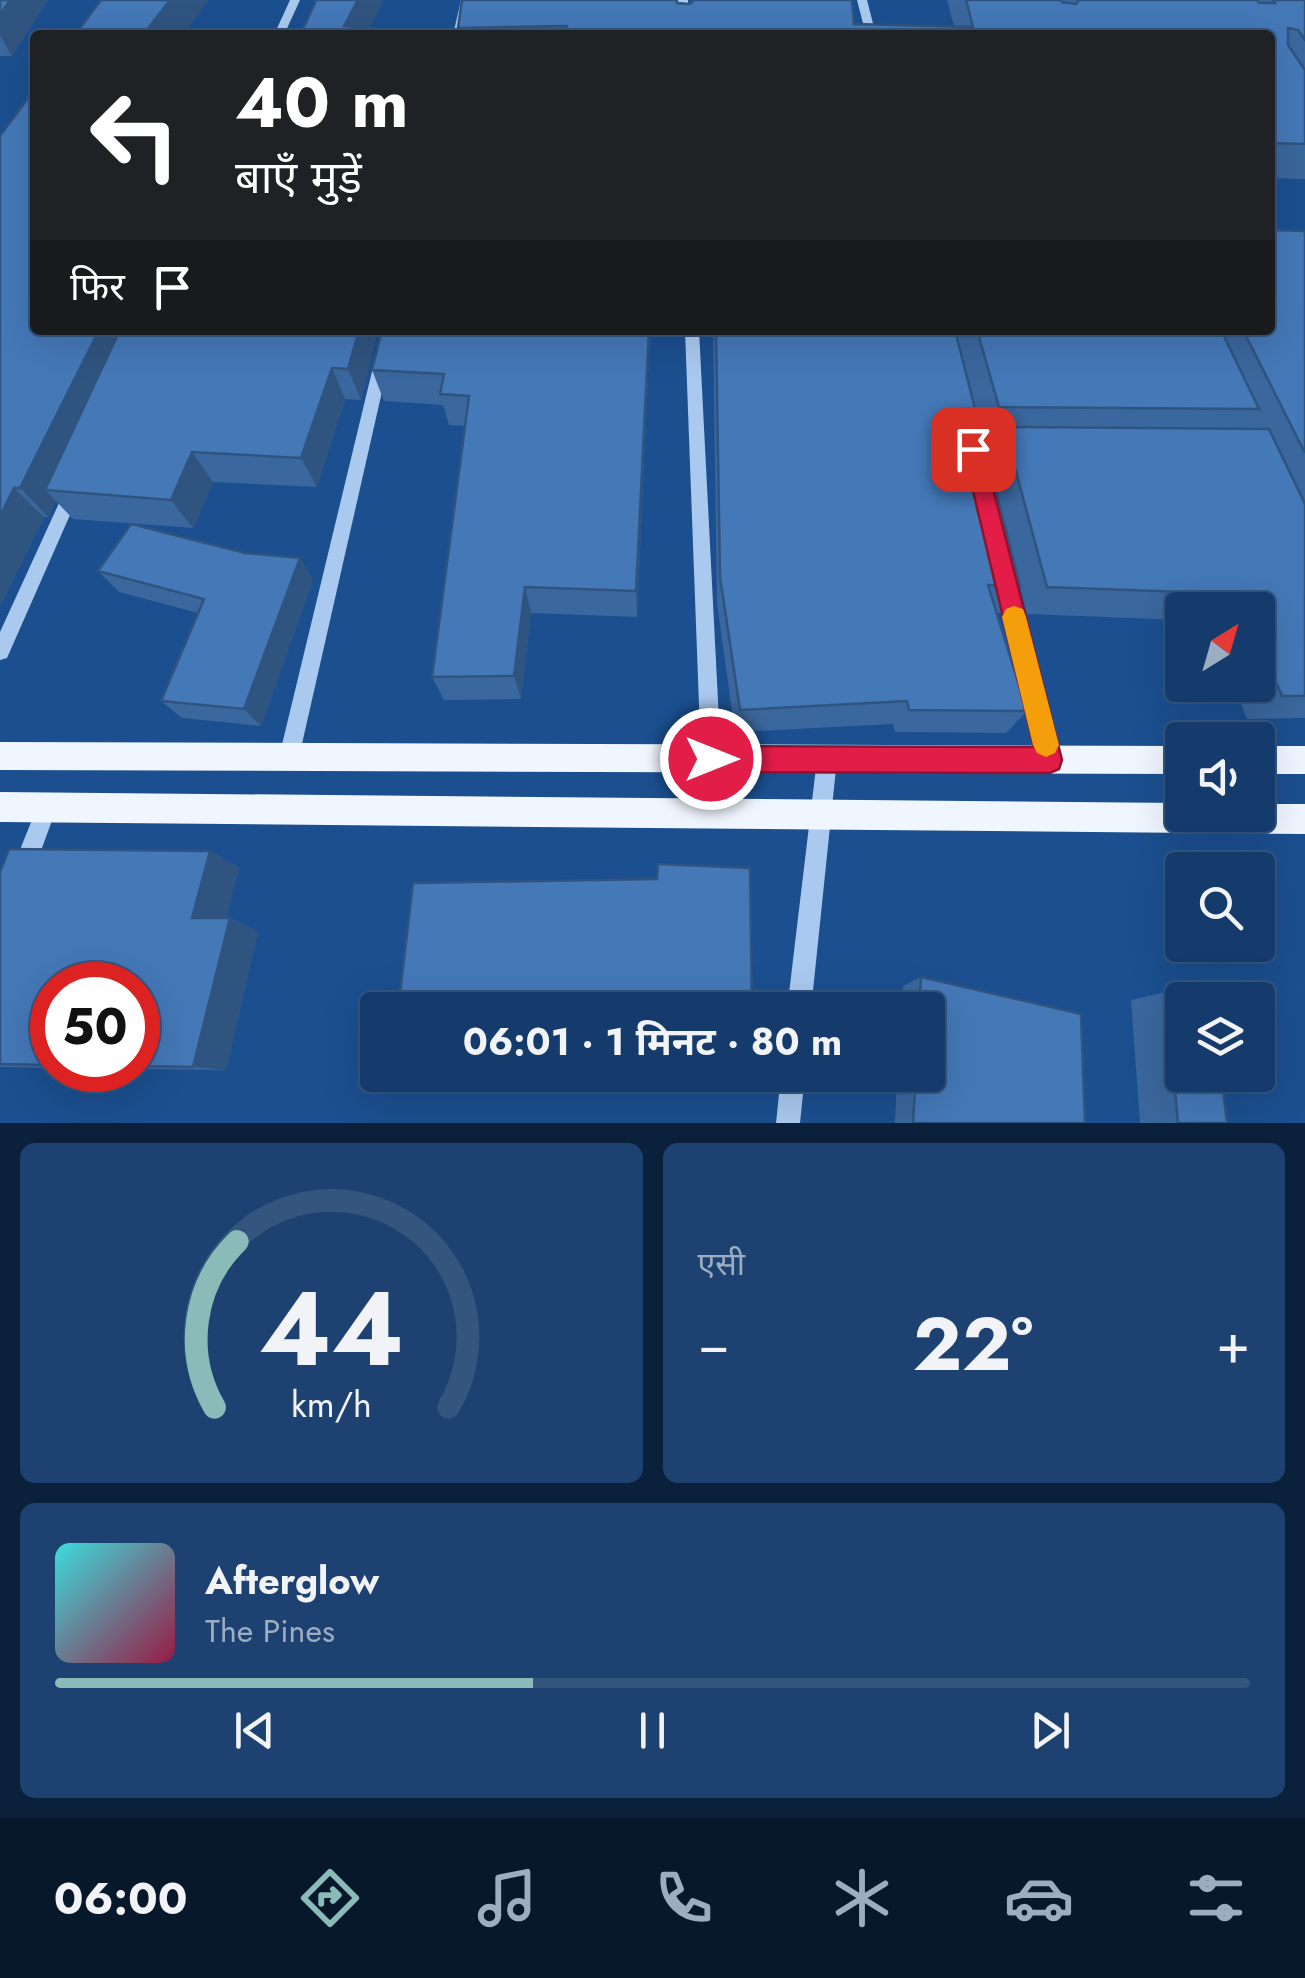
<!DOCTYPE html>
<html lang="hi">
<meta charset="utf-8">
<style>
:root{--surface:#143b6b;--page:#1d4271;--text:#f1f3f6;--muted:#9dadc1;--line:#33557e;--accent:#8bbbb9}
body{margin:0;font-family:Jost,"Noto Sans Devanagari",sans-serif;background:var(--page);color:var(--text);height:100vh;display:flex;flex-direction:column;font-size:38px;white-space:nowrap}
*{box-sizing:border-box;margin:0}
p{font-size:32px;color:var(--muted)}
.icon{flex:none;width:55px;height:55px;fill:none;stroke:currentColor;stroke-width:2;stroke-linecap:round;stroke-linejoin:round}
.map{position:relative;height:1123px;overflow:hidden}
.sheet{display:flex;flex-direction:column;gap:20px;padding:20px;background:#0b203b;flex:1}
.sheet>*{flex:none}
.hud{position:absolute;left:30px;top:30px;width:1245px;height:305px;border-radius:10px;box-shadow:0 10px 40px #0002,0 0 0 2px var(--line);background:#202124;color:#fff;overflow:hidden}
.needle{width:65px;rotate:37deg}
.buttons{position:absolute;left:1165px;top:592px;display:grid;gap:20px}
.buttons a{display:grid;place-items:center;width:110px;height:110px;border-radius:10px;background:var(--surface);box-shadow:0 10px 40px #0002,0 0 0 2px var(--line);font-size:50px}
.speed{position:absolute;left:30px;top:962px;display:flex;gap:20px;font-size:50px;font-weight:700;text-align:center}
.speed>*{display:grid;place-content:center;width:130px;height:130px;border-radius:50%;background:var(--surface);box-shadow:0 10px 40px #0002,0 0 0 2px var(--line);line-height:1}
.speed .limit{border:15px solid #d22;background:#fff;color:#111}
.pin{position:absolute;display:grid;place-items:center;width:85px;height:85px;color:#fff;margin:-42px;border-radius:20px;box-shadow:0 5px 15px #0006}
.me{position:absolute;width:110px;margin:-55px;rotate:90deg;stroke-linejoin:round;filter:drop-shadow(0 0 8px #0008)}
.turn{display:flex;align-items:center;gap:35px;height:210px;padding:0 40px;font-size:45px}
.turn .icon{width:130px;height:130px;stroke-width:2.5}
.turn b{display:block;font-size:70px;line-height:85px}
.then{display:flex;align-items:center;height:95px;padding:0 40px;background:#0003;gap:20px;font-size:38px}
.big{font-size:75px;font-weight:700;line-height:1.1}
.sheet .card{flex:1;display:flex;flex-direction:column;justify-content:center;gap:15px;min-width:0;padding:0 35px;border-radius:15px;background:var(--page)}
.sheet .dial{align-items:center;gap:0}
.dial svg{height:260px;overflow:visible;fill:none;stroke:var(--line);stroke-width:7;stroke-linecap:round;text-anchor:middle}
.dial text{fill:var(--text);stroke:none}
.song{display:flex;align-items:center;gap:30px}
.cover{width:120px;height:120px;border-radius:15px;background:linear-gradient(135deg,hsl(180 70% 55%),hsl(340 70% 35%))}
.played{height:10px;border-radius:5px;background:linear-gradient(90deg,var(--accent) 40%,var(--line) 40%)}
.keys{display:flex;justify-content:space-around;direction:ltr}
.heat{display:flex;justify-content:space-between;align-items:center;font-size:55px;direction:ltr}
.sheet .tiles{flex:1;display:grid;gap:20px;grid-template-columns:1fr 1fr}
.card:last-child{grid-column:span 2}
.trip{position:absolute;left:360px;top:992px;width:585px;height:100px;border-radius:10px;background:var(--surface);box-shadow:0 10px 40px #0002,0 0 0 2px var(--line);font-weight:700;line-height:100px;text-align:center}
.dock{display:flex;height:160px;justify-content:space-around;align-items:center;background:#08182b;color:var(--muted)}
.dock .icon{width:70px;height:70px}
.dock .current{color:var(--accent)}
.dock b{font-size:45px;color:var(--text)}
.map>svg:first-child{display:block}
</style>
<div class="map">
<svg width="1305" height="1123" viewBox="0 0 1305 1123">
<rect width="100%" height="100%" fill="#1b4f8f"/>
<g fill="none" stroke-linecap="round" stroke-linejoin="round">
<path fill="#a9c9ee" fill-rule="evenodd" d="M 290,0 L 300,0 L 284,35 L 274,35 Z
M 461,0 L 471,0 L 463,35 L 453,35 Z
M 678,0 L 688,0 L 689,35 L 679,35 Z
M 857,0 L 867,0 L 876,35 L 866,35 Z
M 382,330 L 396,330 L 299,757 L 296,764 L 289,767 L 282,764 L 279,757 Z
M 685,330 L 699,330 L 721,759 L 718,766 L 711,769 L 704,766 L 701,759 Z
M 73,483 L 81,490 L 7,658 L 0,660 L 0,632 L 65,490 Z
M 1005,570 L 1011,573 L 1014,578 L 1060,760 L 1057,767 L 1050,770 L 1043,767 L 1040,760 L 996,578 L 999,573 Z
M 827,749 L 834,752 L 837,759 L 811,1010 L 787,1010 L 817,759 L 820,752 Z
M 47,797 L 54,800 L 57,807 L 32,875 L 24,878 L 16,875 L 13,867 L 40,800 Z
M 781,1075 L 805,1075 L 800,1123 L 776,1123 Z"/>
<path fill="#f0f6ff" fill-rule="evenodd" d="M 0,742 L 1182,746 L 1182,774 L 0,770 Z
M 1258,746 L 1305,746 L 1305,774 L 1258,774 Z
M 0,792 L 1182,803 L 1182,815 L 1258,815 L 1258,804 L 1305,804 L 1305,834 L 0,822 Z"/>
</g>
<path fill="#3a679d" d="M 0,0 L 48,0 L 12,56 L 0,56 Z
M 693,0 L 852,0 L 854,24 L 954,26 L 947,0 L 1305,0 L 1305,179 L 1270,178 L 1270,35 L 459,35 L 458,28 L 677,3 L 690,4 Z
M 1305,231 L 1305,718 L 1247,719 L 1234,685 L 1258,685 L 1258,610 L 1182,610 L 1182,620 L 1027,614 L 988,459 L 998,439 L 983,439 L 1020,586 L 1001,613 L 997,613 L 1027,711 L 1006,733 L 895,732 L 893,724 L 735,732 L 717,604 L 713,330 L 1270,330 Z
M 35,330 L 378,330 L 361,400 L 345,399 L 317,487 L 213,482 L 193,528 L 73,519 L 56,501 L 48,517 L 44,517 L 0,606 Z
M 382,330 L 650,330 L 637,617 L 531,613 L 521,699 L 444,700 L 432,677 L 465,426 L 449,425 L 443,405 L 384,401 L 372,370 Z
M 245,553 L 300,558 L 313,580 L 261,726 L 182,718 L 161,701 L 198,613 L 119,592 L 98,571 Z
M 210,851 L 239,868 L 226,918 L 230,918 L 258,931 L 226,1070 L 138,1069 L 138,985 L 52,985 L 52,1068 L 0,1067 L 0,872 Z
M 921,977 L 1085,1123 L 895,1123 L 897,1075 L 928,1075 L 928,1010 L 901,1010 L 903,986 Z
M 1166,992 L 1227,1123 L 1140,1123 L 1131,1000 Z
M 625,1075 L 625,1089 L 406,1092 L 388,1090 Z"/>
<path fill="#305480" d="M 10,0 L 48,0 L 12,56 L 0,35 L 0,15 Z
M 170,0 L 209,0 L 183,35 L 143,35 Z
M 358,0 L 384,0 L 366,35 L 344,26 Z
M 99,330 L 136,330 L 45,490 L 56,501 L 48,517 L 20,488 Z
M 359,330 L 378,330 L 361,400 L 348,369 Z
M 649,330 L 650,330 L 637,617 L 636,591 Z
M 332,368 L 345,399 L 317,487 L 301,458 Z
M 192,452 L 213,482 L 193,528 L 171,500 Z
M 14,488 L 44,517 L 0,606 L 0,516 Z
M 300,558 L 313,580 L 261,726 L 244,709 Z
M 525,587 L 531,613 L 521,699 L 514,676 Z
M 210,851 L 239,868 L 223,931 L 192,918 Z
M 230,918 L 258,931 L 226,1070 L 193,1067 Z"/>
<path fill="#4478b7" stroke="#305480" stroke-width="2.5" d="M 0,0 L 10,0 L 0,15 Z
M 101,0 L 170,0 L 143,35 L 75,35 Z
M 316,0 L 358,0 L 344,26 L 424,33 L 423,35 L 299,35 L 306,23 Z
M 462,0 L 677,0 L 677,3 L 690,4 L 694,0 L 852,0 L 854,24 L 973,27 L 966,0 L 1061,0 L 1062,2 L 1076,4 L 1079,0 L 1257,0 L 1259,3 L 1275,3 L 1273,0 L 1305,0 L 1305,40 L 1298,30 L 1288,28 L 1288,45 L 1305,70 L 1305,144 L 1270,143 L 1270,35 L 568,35 L 567,26 L 458,28 Z
M 35,89 L 35,330 L 99,330 L 20,488 L 14,488 L 0,516 L 0,136 Z
M 1270,230 L 1305,231 L 1305,453 L 1243,330 L 1270,330 Z
M 120,330 L 359,330 L 348,369 L 332,368 L 301,458 L 192,452 L 171,500 L 45,490 Z
M 382,330 L 649,330 L 636,591 L 525,587 L 514,676 L 432,677 L 469,396 L 440,394 L 444,374 L 372,370 Z
M 716,330 L 955,330 L 1020,586 L 988,585 L 1027,711 L 909,710 L 907,701 L 740,710 L 720,577 Z
M 977,330 L 1221,330 L 1259,409 L 999,407 Z
M 1004,427 L 1269,429 L 1305,504 L 1305,696 L 1282,696 L 1258,640 L 1258,610 L 1245,610 L 1238,594 L 1047,587 Z
M 131,524 L 245,553 L 300,558 L 244,709 L 161,701 L 204,599 L 98,571 Z
M 9,849 L 210,851 L 192,918 L 230,918 L 193,1067 L 138,1066 L 138,985 L 52,985 L 52,1065 L 0,1064 L 0,872 Z
M 658,864 L 750,868 L 752,1010 L 398,1010 L 413,883 L 657,879 Z
M 921,977 L 1081,1014 L 1085,1123 L 913,1123 L 916,1075 L 928,1075 L 928,1010 L 919,1010 Z
M 1166,992 L 1204,1000 L 1182,1000 L 1182,1075 L 1221,1075 L 1227,1123 L 1178,1123 Z
M 390,1075 L 623,1075 L 623,1088 L 388,1090 Z"/>
<path fill="#e11d48" stroke="#92132f" stroke-width="2.5" d="M 973,441 L 983,449 L 1062,760 L 1059,769 L 1050,773 L 711,772 L 702,768 L 698,759 L 702,750 L 711,746 L 1034,747 L 963,449 Z"/>
<path fill="#f59e0b" d="M 1014,606 L 1023,609 L 1026,617 L 1059,745 L 1055,753 L 1046,757 L 1037,753 L 1033,745 L 1002,617 L 1006,609 Z"/>
</svg>
<div class="buttons">
<a><svg class="needle" viewBox="-14 -14 28 28"><path d="M0-13l5 13h-10z" fill="#e53935"/><path d="M0 13l5-13h-10z" fill="#9dadc1"/></svg></a>
<a><svg class="icon" aria-label="sound" viewBox="0 0 24 24"><path d="M4 9h4l5-4v14l-5-4H4zM17 9q2 3 0 6"/></svg></a>
<a><svg class="icon" aria-label="search" viewBox="0 0 24 24"><circle cx="10" cy="10" r="6"/><path d="M15 15l6 6"/></svg></a>
<a><svg class="icon" aria-label="layers" viewBox="0 0 24 24"><path d="M12 4l9 5-9 5-9-5zM3 14l9 5 9-5"/></svg></a>
</div>
<div class="speed"><div class="limit">50</div></div>
<div class="pin" style="left:973px;top:449px;background:#d93025"><svg class="icon" aria-label="arrive" viewBox="0 0 24 24"><path d="M6 21V4h12l-3 4 3 4H6"/></svg></div>
<svg class="me" style="left:711px;top:759px" viewBox="-20 -20 40 40"><circle r="17" fill="#e11d48" stroke="#fff" stroke-width="3"/><path d="M0-11L8 9 0 5-8 9z" fill="#fff"/></svg>
<div class="trip">06:01 · 1 मिनट · 80 m</div>
<div class="hud">
<div class="turn"><svg class="icon" aria-label="left" viewBox="0 0 24 24"><path d="M17 20v-9H6M10 6l-5 5 5 5"/></svg><div><b>40 m</b>बाएँ मुड़ें</div></div>
<div class="then">फिर<svg class="icon" aria-label="arrive" viewBox="0 0 24 24"><path d="M6 21V4h12l-3 4 3 4H6"/></svg></div>
</div>
</div>
<section class="sheet">
<div class="tiles">
<div class="card dial"><svg viewBox="0 0 100 80">
<path d="M14 69A42 42 0 1 1 86 69"/>
<path d="M14 69A42 42 0 0 1 21 18" stroke="#8bbbb9"/>
<text x="50" y="56" font-size="32" font-weight="700">44</text>
<text x="50" y="72" font-size="11">km/h</text>
</svg></div>
<div class="card"><p>एसी</p>
<div class="heat"><a>−</a><b class="big">22°</b><a>+</a></div>
</div>
<div class="card">
<div class="song"><i class="cover"></i><div><b>Afterglow</b><p>The Pines</p></div></div>
<div class="played"></div>
<div class="keys"><svg class="icon" aria-label="previous" viewBox="0 0 24 24"><path d="M18 5L8 12l10 7zM5 5v14"/></svg><svg class="icon" aria-label="pause" viewBox="0 0 24 24"><path d="M8 5v14M16 5v14"/></svg><svg class="icon" aria-label="next" viewBox="0 0 24 24"><path d="M6 5l10 7-10 7zM19 5v14"/></svg></div>
</div>
</div>
</section>
<nav class="dock">
<b>06:00</b>
<svg class="icon current" aria-label="directions" viewBox="0 0 24 24"><path d="M12 3l9 9-9 9-9-9zM9 14v-3h6M13 9l2 2-2 2"/></svg>
<svg class="icon" aria-label="music" viewBox="0 0 24 24"><path d="M9 18V5l10-2v13"/><circle cx="6" cy="18" r="3"/><circle cx="16" cy="16" r="3"/></svg>
<svg class="icon" aria-label="phone" viewBox="0 0 24 24"><path d="M5 4h4l2 5-3 2q2 4 5 5l2-3 5 2v4C11 20 4 13 5 4z"/></svg>
<svg class="icon" aria-label="climate" viewBox="0 0 24 24"><path d="M12 3v18M4 7l16 10M4 17L20 7"/></svg>
<svg class="icon" aria-label="car" viewBox="0 0 24 24"><path d="M5 17H2v-5l4-1 3-4h7l3 4 3 1v5h-3M9 17h6M6 11h13"/><circle cx="7" cy="17" r="2"/><circle cx="17" cy="17" r="2"/></svg>
<svg class="icon" aria-label="filters" viewBox="0 0 24 24"><path d="M4 7h16M4 17h16"/><circle cx="9" cy="7" r="2"/><circle cx="15" cy="17" r="2"/></svg>
</nav>
